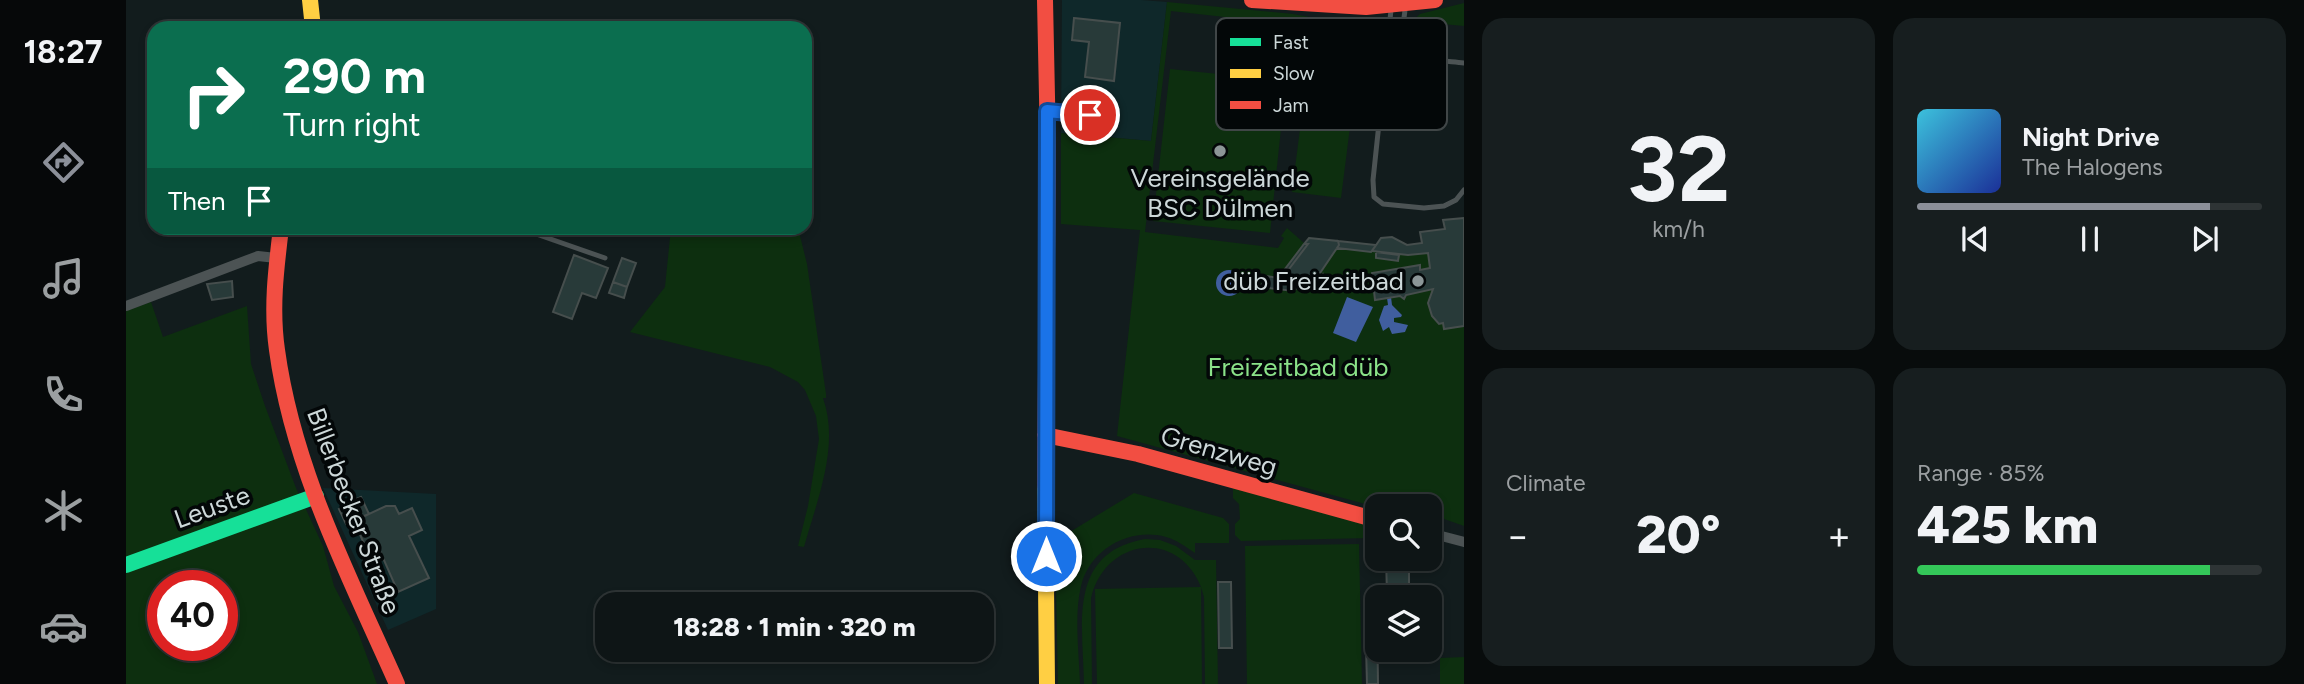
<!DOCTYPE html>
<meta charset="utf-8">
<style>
:root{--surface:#0e1516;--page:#171e1f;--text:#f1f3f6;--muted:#9b9fa1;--line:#2e3435;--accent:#8c9099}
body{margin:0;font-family:Figtree,sans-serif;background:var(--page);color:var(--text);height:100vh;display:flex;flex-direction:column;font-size:26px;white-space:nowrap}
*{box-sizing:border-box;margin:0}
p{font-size:23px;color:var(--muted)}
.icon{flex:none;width:38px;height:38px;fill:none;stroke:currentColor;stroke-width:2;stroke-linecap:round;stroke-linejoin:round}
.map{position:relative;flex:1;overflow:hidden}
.side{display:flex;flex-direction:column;gap:18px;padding:18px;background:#080c0c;width:840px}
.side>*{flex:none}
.top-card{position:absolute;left:21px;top:21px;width:665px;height:214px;border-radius:21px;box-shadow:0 4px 10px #0003,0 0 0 2px var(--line);background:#0b6e4f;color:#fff;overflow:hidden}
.tools{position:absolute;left:1239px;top:494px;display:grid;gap:14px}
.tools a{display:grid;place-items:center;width:77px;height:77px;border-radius:14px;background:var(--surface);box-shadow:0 4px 10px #0003,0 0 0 2px var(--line);font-size:35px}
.speed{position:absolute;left:21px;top:570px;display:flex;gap:14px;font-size:35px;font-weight:700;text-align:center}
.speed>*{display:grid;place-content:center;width:91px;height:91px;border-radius:50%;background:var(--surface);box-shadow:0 4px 10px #0003,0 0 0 2px var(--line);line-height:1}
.speed .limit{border:10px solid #d22;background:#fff;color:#111}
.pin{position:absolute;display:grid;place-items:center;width:60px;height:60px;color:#fff;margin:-30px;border:4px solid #fff;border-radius:50%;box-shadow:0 2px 7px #0007}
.me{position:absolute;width:77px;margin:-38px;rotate:0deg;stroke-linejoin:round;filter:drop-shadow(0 0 5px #0008)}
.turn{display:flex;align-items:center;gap:24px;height:147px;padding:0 21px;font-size:32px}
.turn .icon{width:91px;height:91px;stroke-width:2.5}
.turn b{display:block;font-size:49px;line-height:60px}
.then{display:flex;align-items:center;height:66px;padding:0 21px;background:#0003;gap:14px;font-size:26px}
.big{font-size:52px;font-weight:800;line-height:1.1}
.side .widget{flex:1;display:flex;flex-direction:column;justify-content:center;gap:10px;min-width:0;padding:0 24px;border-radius:21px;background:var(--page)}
.side .dial{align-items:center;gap:0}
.dial b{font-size:91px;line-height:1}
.song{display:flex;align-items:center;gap:21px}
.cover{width:84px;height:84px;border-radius:10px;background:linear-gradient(135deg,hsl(190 70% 55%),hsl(230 70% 35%))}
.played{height:7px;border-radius:4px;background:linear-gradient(90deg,var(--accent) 85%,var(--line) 85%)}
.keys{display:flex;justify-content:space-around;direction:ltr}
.heat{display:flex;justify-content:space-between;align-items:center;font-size:38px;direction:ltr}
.charge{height:10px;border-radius:5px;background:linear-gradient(90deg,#34c759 85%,var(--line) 0)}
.side .tiles{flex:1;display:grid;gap:18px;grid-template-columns:repeat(2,1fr)}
.trip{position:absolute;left:469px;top:592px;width:399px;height:70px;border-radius:21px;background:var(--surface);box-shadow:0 4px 10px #0003,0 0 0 2px var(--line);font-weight:800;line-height:70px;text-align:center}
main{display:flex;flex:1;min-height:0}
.tab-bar{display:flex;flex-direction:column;width:126px;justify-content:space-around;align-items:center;background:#060809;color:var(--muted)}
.tab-bar .icon{width:49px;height:49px}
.tab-bar .active{color:var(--accent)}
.tab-bar b{font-size:32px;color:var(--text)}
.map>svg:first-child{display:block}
</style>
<main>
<nav class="tab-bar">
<b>18:27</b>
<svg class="icon active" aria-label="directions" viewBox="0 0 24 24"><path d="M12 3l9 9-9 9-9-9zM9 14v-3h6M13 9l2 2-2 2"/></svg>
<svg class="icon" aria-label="music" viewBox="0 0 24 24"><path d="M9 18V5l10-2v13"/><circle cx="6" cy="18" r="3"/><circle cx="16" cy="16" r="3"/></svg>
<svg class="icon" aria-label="phone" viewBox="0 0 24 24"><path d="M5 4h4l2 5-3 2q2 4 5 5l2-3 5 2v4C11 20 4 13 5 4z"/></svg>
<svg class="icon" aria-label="climate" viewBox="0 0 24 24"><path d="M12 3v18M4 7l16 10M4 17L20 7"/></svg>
<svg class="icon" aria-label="car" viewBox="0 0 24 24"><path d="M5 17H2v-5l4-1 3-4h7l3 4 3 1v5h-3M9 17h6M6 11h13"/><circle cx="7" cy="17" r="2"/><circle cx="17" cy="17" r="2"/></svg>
</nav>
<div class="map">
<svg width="1338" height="684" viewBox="0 0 1338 684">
<rect width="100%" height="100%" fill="#121c1d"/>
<path fill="#0f282a" d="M 936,0 L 1015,0 L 1041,2 L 1025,141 L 935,133 Z
M 197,488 L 310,494 L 310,609 L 262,630 Z"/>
<path fill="#0d2f0f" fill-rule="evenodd" d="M 1041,2 L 1167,14 L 1233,26 L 1235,30 L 1233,48 L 1223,47 L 1224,39 L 1212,37 L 1210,45 L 1218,46 L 1218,49 L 1232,51 L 1229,75 L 1231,78 L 1221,77 L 1224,53 L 1204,51 L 1207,29 L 1045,11 L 1019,232 L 1152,248 L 1158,238 L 1155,236 L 1161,228 L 1178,243 L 1183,238 L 1250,245 L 1247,251 L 1282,255 L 1302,253 L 1308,291 L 1303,298 L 1303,307 L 1313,324 L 1317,323 L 1318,329 L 1338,326 L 1338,526 L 1304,514 L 1304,506 L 1279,506 L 1247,495 L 1243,505 L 991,436 L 1014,230 L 935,224 L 935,133 L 1025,141 Z
M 1338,3 L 1338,26 L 1286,21 L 1294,14 Z
M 1044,69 L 1160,81 L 1144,233 L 1027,221 Z
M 1175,121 L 1224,127 L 1215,198 L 1166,192 Z
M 545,228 L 672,228 L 681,264 L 700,394 L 700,398 L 697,398 C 714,446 691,500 678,547 L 672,546 L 682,506 L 693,439 L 690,416 L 679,390 L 672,382 L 644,367 L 504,332 L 539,287 Z
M 25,302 L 37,337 L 121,306 L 125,364 L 139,406 L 170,488 L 197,546 L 208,586 L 232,632 L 251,684 L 0,684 L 0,311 ZM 37,586 L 96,586 L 96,646 L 37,646 Z
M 1107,487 L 1244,526 L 1245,538 L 1115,541 L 1109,535 L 1109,524 L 1114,519 L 1113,504 L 1107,498 Z
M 1008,493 L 1097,518 L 1103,524 L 1103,543 L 1069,543 L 1069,553 C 1060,547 1051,540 1040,537 C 1004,527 964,549 955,586 C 948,614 953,654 954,684 L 932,684 L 929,541 Z
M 1019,539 L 1034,540 L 1050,546 L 1069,560 L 1090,560 L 1092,684 L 1079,684 L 1078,597 L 1075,587 L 1076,684 L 971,684 L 969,589 L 1075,587 C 1051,528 979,539 965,598 L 966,684 L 958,684 C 957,624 941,553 1019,539 Z
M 1233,544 L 1236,684 L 1121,684 L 1119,546 Z
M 1338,657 L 1338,684 L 1314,684 L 1314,658 Z"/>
<path fill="#405e9e" d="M1090 283a13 13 0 1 1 26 0a13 13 0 1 1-26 0Z
M 1221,297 L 1247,307 L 1230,342 L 1207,333 Z
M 1265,297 L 1266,305 L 1276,315 L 1275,317 L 1268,318 L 1268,322 L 1282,325 L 1279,332 L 1266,334 L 1263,327 L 1257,331 L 1253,320 L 1258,306 L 1262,305 L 1261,298 Z"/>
<path fill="#283a39" stroke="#464e4d" stroke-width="2" d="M 948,18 L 994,23 L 988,81 L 959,77 L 963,42 L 946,40 Z
M 1338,218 L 1338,326 L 1318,329 L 1317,323 L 1313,324 L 1306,316 L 1302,303 L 1307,289 L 1280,295 L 1278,299 L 1274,296 L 1249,300 L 1246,273 L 1294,265 L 1294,270 L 1304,268 L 1302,253 L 1282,255 L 1246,251 L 1255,238 L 1266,237 L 1281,245 L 1296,243 L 1294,232 L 1319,229 L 1317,220 Z
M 1183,238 L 1212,241 L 1213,245 L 1188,282 L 1176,281 L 1168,291 L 1134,287 L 1141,276 L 1151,278 L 1159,269 L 1163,269 L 1182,244 L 1178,244 Z
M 1212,241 L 1250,245 L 1245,252 L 1211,248 L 1213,245 Z
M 1178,244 L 1182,244 L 1163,269 L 1159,269 Z
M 1250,252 L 1273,255 L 1272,261 L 1250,258 Z
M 448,255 L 482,268 L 470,298 L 456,293 L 446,319 L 427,312 Z
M 496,258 L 510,263 L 501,287 L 487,282 Z
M 1197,274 L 1199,277 L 1202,277 L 1193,291 L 1176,289 L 1178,286 L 1176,283 L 1189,284 Z
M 106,281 L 107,297 L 86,300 L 81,284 Z
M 487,282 L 501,287 L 498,298 L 483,293 Z
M 235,497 L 243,514 L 233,518 L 225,501 Z
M 221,506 L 222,509 L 228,507 L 233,518 L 220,524 L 213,509 Z
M 260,506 L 269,506 L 273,514 L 286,508 L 296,530 L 283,536 L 303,578 L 272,592 L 250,542 L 239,546 L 228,521 Z
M 248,554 L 253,566 L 242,571 L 237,559 Z
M 1260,558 L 1299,558 L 1299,563 L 1298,560 L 1283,560 L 1283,586 L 1286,586 L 1286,594 L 1261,594 Z
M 1092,582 L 1105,582 L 1106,648 L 1093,648 Z
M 1239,609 L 1251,609 L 1252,684 L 1241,684 Z"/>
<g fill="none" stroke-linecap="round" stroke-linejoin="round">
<path stroke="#4c5354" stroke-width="5" d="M 1279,8 C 1279,18 1275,27 1276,36 C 1280,63 1318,60 1338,63
M 1265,10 L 1247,180 L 1248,197 L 1257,204 L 1298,208 L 1318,206 L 1330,200 L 1338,190
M 924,111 L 964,115
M 393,228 L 479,258"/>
<path stroke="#4c5354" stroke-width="10" d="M 0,306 L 132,256 L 150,258
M 1304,533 L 1338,542"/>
<path stroke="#16e098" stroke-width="16" d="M 0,565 L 190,496"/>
<path stroke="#ffcf43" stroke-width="16" d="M 184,0 L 187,28
M 919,485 L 921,684"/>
<path stroke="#f24e42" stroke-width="16" d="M 919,0 L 922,145 L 919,485
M 1126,0 L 1240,7 L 1309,0
M 155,228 C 150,269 145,309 151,350 C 167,468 223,576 271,684
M 919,435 L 1012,454 L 1251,520"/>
</g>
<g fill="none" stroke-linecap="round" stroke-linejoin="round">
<g stroke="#114b97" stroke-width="18">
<path id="route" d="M 920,556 L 921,111 L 964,115"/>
</g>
<use href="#route" stroke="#1a73e8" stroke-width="12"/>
</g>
<g fill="#8c9697" stroke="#030708" stroke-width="2.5">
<circle cx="1094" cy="151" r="7"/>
<circle cx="1292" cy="281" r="7"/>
</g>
<g text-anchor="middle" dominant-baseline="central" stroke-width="7" stroke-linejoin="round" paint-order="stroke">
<g font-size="26" fill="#cdd8d9" stroke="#030708">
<text x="1094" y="178">Vereinsgelände<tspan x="1094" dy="30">BSC Dülmen</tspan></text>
<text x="1278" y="281" text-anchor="end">düb Freizeitbad</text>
</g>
<g font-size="26" fill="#8be289" stroke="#030708">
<text x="1172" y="367">Freizeitbad düb</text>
</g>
<g font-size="26" fill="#cdd8d9" stroke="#030708">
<text transform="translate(1093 451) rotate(16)">Grenzweg</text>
<text transform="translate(86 507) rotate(-20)">Leuste</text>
<text transform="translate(228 511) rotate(69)">Billerbecker Straße</text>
</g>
</g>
<rect x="1090" y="18" width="231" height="112" rx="10" fill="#030708" stroke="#404647" stroke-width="2"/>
<rect x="1104" y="38" width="31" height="8" fill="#16e098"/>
<rect x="1104" y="69" width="31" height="9" fill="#ffcf43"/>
<rect x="1104" y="101" width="31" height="8" fill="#f24e42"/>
<g font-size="19" fill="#cdd8d9">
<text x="1147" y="49">Fast</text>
<text x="1147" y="80">Slow</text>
<text x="1147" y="112">Jam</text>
</g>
</svg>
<div class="tools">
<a><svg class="icon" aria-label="search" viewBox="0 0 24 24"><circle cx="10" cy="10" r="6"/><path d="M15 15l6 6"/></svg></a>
<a><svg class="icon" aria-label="layers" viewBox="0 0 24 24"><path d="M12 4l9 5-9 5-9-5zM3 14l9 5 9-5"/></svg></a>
</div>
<div class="speed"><div class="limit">40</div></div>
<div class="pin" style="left:964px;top:115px;background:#d93025"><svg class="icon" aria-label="arrive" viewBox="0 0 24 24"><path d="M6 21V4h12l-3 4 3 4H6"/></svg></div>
<svg class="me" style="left:920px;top:556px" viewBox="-20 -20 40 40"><circle r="17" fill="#1a73e8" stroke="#fff" stroke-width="3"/><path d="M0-11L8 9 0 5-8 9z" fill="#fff"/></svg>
<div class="trip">18:28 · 1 min · 320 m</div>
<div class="top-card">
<div class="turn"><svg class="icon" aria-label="right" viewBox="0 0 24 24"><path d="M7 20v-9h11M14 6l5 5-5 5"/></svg><div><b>290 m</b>Turn right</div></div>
<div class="then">Then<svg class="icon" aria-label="arrive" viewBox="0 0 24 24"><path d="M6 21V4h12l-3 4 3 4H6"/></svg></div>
</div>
</div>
<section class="side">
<div class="tiles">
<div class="widget dial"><b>32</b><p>km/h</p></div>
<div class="widget">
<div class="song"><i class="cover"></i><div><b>Night Drive</b><p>The Halogens</p></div></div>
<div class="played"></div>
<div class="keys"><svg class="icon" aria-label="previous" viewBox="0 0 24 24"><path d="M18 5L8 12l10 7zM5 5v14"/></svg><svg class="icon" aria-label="pause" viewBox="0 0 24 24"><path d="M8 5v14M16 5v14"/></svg><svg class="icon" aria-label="next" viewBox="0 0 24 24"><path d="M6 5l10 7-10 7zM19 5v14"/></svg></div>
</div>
<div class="widget"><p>Climate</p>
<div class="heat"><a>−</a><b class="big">20°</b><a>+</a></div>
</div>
<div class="widget"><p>Range · 85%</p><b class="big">425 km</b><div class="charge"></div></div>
</div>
</section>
</main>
